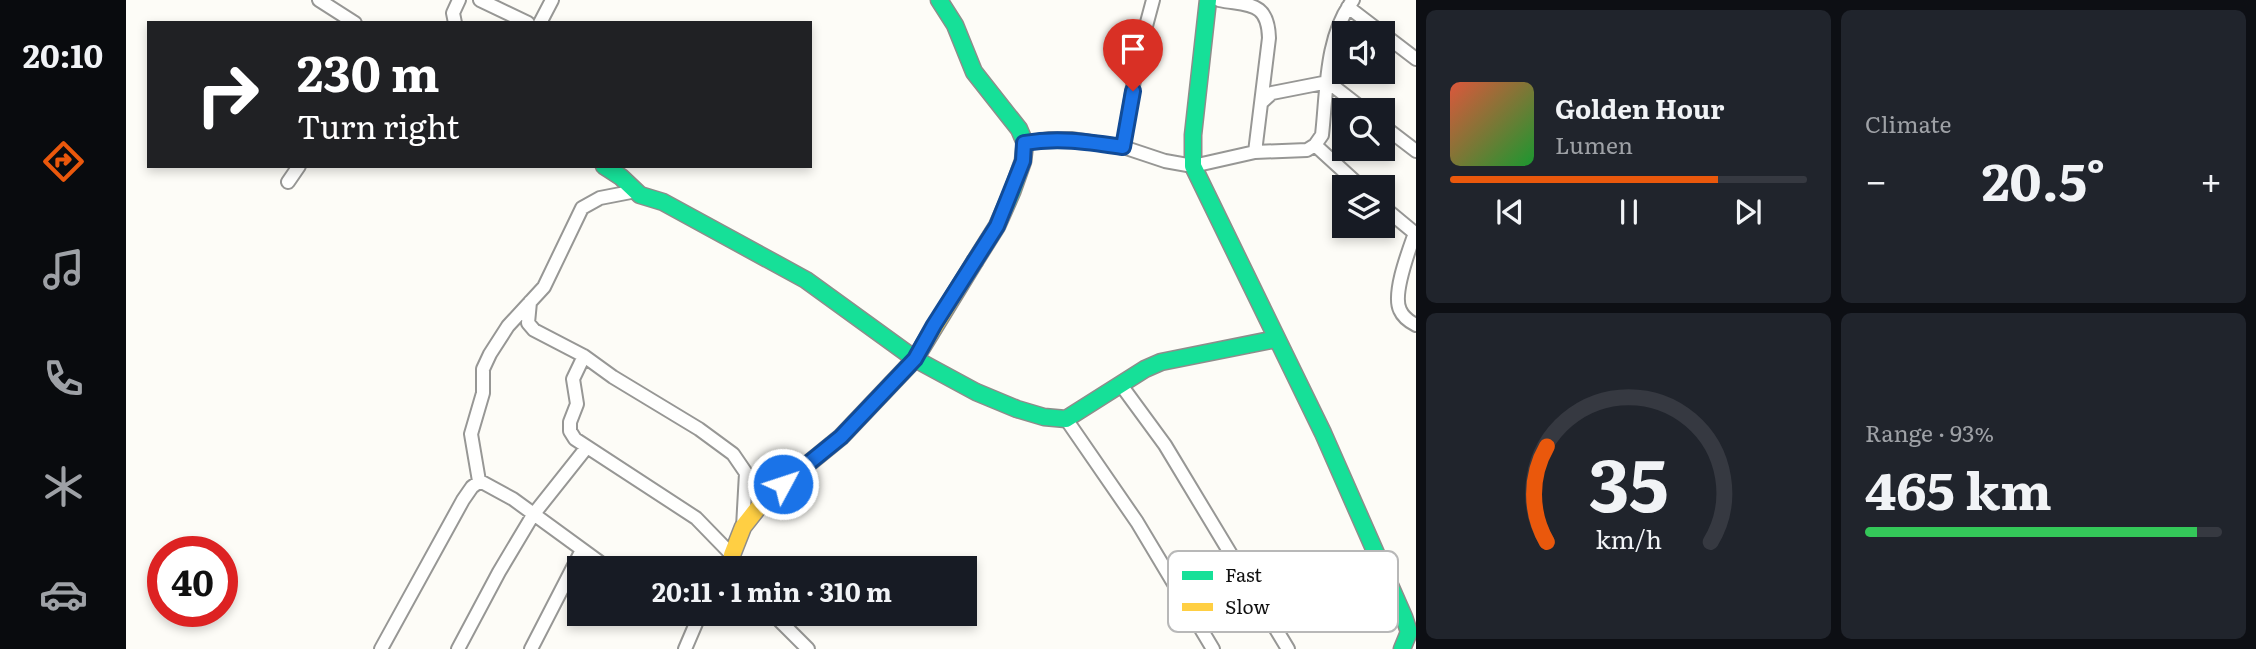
<!DOCTYPE html>
<meta charset="utf-8">
<style>
:root{--surface:#171b24;--page:#20242c;--text:#f1f3f6;--muted:#9ea1a6;--line:#363941;--accent:#ea580c}
body{margin:0;font-family:Literata,serif;background:var(--page);color:var(--text);height:100vh;display:flex;flex-direction:column;font-size:26px;white-space:nowrap}
*{box-sizing:border-box;margin:0}
p{font-size:23px;color:var(--muted)}
.icon{flex:none;width:38px;height:38px;fill:none;stroke:currentColor;stroke-width:2;stroke-linecap:round;stroke-linejoin:round}
.map{position:relative;flex:1;overflow:hidden}
.panel{display:flex;flex-direction:column;gap:10px;padding:10px;background:#0d0f14;width:840px}
.panel>*{flex:none}
.hud{position:absolute;left:21px;top:21px;width:665px;height:147px;border-radius:0px;box-shadow:0 4px 10px #0003;background:#202124;color:#fff;overflow:hidden}
.controls{position:absolute;left:1206px;top:21px;display:grid;gap:14px}
.controls a{display:grid;place-items:center;width:63px;height:63px;border-radius:0px;background:var(--surface);box-shadow:0 4px 10px #0003;font-size:35px}
.speed{position:absolute;left:21px;top:536px;display:flex;gap:14px;font-size:35px;font-weight:700;text-align:center}
.speed>*{display:grid;place-content:center;width:91px;height:91px;border-radius:50%;background:var(--surface);box-shadow:0 4px 10px #0003;line-height:1}
.speed .limit{border:10px solid #d22;background:#fff;color:#111}
.pin{position:absolute;display:grid;place-items:center;width:60px;height:60px;color:#fff;margin:-72px -30px;border-radius:50% 50% 50% 0;rotate:-45deg;box-shadow:0 0 7px #0007}
.pin .icon{rotate:45deg}
.me{position:absolute;width:77px;margin:-38px;rotate:50deg;stroke-linejoin:round;filter:drop-shadow(0 0 5px #0008)}
.turn{display:flex;align-items:center;gap:24px;height:147px;padding:0 35px;font-size:32px}
.turn .icon{width:91px;height:91px;stroke-width:2.5}
.turn b{display:block;font-size:49px;line-height:60px}
.big{font-size:52px;font-weight:700;line-height:1.1}
.panel .tile{flex:1;display:flex;flex-direction:column;justify-content:center;gap:10px;min-width:0;padding:0 24px;border-radius:10px;background:var(--page)}
.panel .dial{align-items:center;gap:0}
.dial svg{height:182px;overflow:visible;fill:none;stroke:var(--line);stroke-width:7;stroke-linecap:round;text-anchor:middle}
.dial text{fill:var(--text);stroke:none}
.song{display:flex;align-items:center;gap:21px}
.cover{width:84px;height:84px;border-radius:10px;background:linear-gradient(135deg,hsl(10 70% 55%),hsl(130 70% 35%))}
.played{height:7px;border-radius:4px;background:linear-gradient(90deg,var(--accent) 75%,var(--line) 75%)}
.keys{display:flex;justify-content:space-around;direction:ltr}
.heat{display:flex;justify-content:space-between;align-items:center;font-size:38px;direction:ltr}
.charge{height:10px;border-radius:5px;background:linear-gradient(90deg,#34c759 93%,var(--line) 0)}
.panel .tiles{flex:1;display:grid;gap:10px;grid-template-columns:repeat(2,1fr)}
.trip{position:absolute;left:441px;top:556px;width:410px;height:70px;border-radius:0px;background:var(--surface);box-shadow:0 4px 10px #0003;font-weight:700;line-height:70px;text-align:center}
main{display:flex;flex:1;min-height:0}
.dock{display:flex;flex-direction:column;width:126px;justify-content:space-around;align-items:center;background:#090b0e;color:var(--muted)}
.dock .icon{width:49px;height:49px}
.dock .active{color:var(--accent)}
.dock b{font-size:32px;color:var(--text)}
.map>svg:first-child{display:block}
</style>
<main>
<nav class="dock">
<b>20:10</b>
<svg class="icon active" aria-label="directions" viewBox="0 0 24 24"><path d="M12 3l9 9-9 9-9-9zM9 14v-3h6M13 9l2 2-2 2"/></svg>
<svg class="icon" aria-label="music" viewBox="0 0 24 24"><path d="M9 18V5l10-2v13"/><circle cx="6" cy="18" r="3"/><circle cx="16" cy="16" r="3"/></svg>
<svg class="icon" aria-label="phone" viewBox="0 0 24 24"><path d="M5 4h4l2 5-3 2q2 4 5 5l2-3 5 2v4C11 20 4 13 5 4z"/></svg>
<svg class="icon" aria-label="climate" viewBox="0 0 24 24"><path d="M12 3v18M4 7l16 10M4 17L20 7"/></svg>
<svg class="icon" aria-label="car" viewBox="0 0 24 24"><path d="M5 17H2v-5l4-1 3-4h7l3 4 3 1v5h-3M9 17h6M6 11h13"/><circle cx="7" cy="17" r="2"/><circle cx="17" cy="17" r="2"/></svg>
</nav>
<div class="map">
<svg width="1290" height="649" viewBox="0 0 1290 649">
<rect width="100%" height="100%" fill="#fdfcf7"/>
<g fill="none" stroke-linecap="round" stroke-linejoin="round">
<g stroke="#979795" stroke-width="16">
<path id="street" d="M 193,0 L 229,23
M 354,0 L 402,23
M 1093,0 C 1123,6 1142,1 1143,38 L 1129,152
M 1222,7 L 1290,59
M 329,23 L 327,13 L 333,0
M 414,23 L 426,0
M 1136,102 L 1146,93 L 1202,82 L 1238,110
M 1256,125 L 1290,151
M 899,143 L 924,139 L 945,139 L 997,147 L 1039,161 L 1067,166 L 1129,152 L 1181,150 L 1189,145 L 1196,135 C 1201,91 1199,37 1227,0
M 1189,145 L 1235,187
M 997,147 L 1012,56 L 1027,0
M 162,182 L 173,166
M 1256,206 L 1290,234
M 1289,233 C 1283,250 1266,294 1274,310 C 1277,317 1284,322 1290,325
M 404,302 L 402,323 L 408,330 L 458,356 L 487,377 L 573,429 L 607,454 L 620,473 L 617,527
M 458,356 L 447,379 L 451,404 L 444,422 L 444,431 L 449,439 L 570,518 L 606,555
M 995,385 L 1039,445 L 1162,649
M 940,419 L 1011,522 L 1087,649
M 353,481 L 345,434 L 357,393 L 357,369 L 364,354 L 382,326 L 418,287 L 456,208 L 474,198 L 510,191
M 647,614 L 682,649
M 255,649 L 337,500 L 346,487 L 354,481 L 387,499 L 483,569
M 332,649 L 373,572 L 407,515 L 461,447
M 405,649 L 456,550
M 559,649 L 574,614"/>
</g>
<g stroke="#8e8d8b" stroke-width="19">
<path id="fast" d="M 813,0 L 829,25 L 848,72 L 893,129 L 899,143 L 897,161 L 886,192 L 871,226 L 849,261
M 1082,0 L 1067,135 L 1067,166 L 1197,433 L 1278,617 L 1283,632 L 1276,649
M 478,166 L 495,177 L 514,195 L 537,202 L 680,280 L 789,359 L 850,392 L 891,409 L 918,417 L 940,419 L 1019,369 L 1035,362 L 1150,339"/>
</g>
<g stroke="#8e8d8b" stroke-width="19">
<path id="slow" d="M 608,569 L 606,555 L 617,527 L 639,499 L 715,437 L 789,359 L 849,261"/>
</g>
<use href="#street" stroke="#fffffe" stroke-width="12"/>
<use href="#fast" stroke="#16e098" stroke-width="16"/>
<use href="#slow" stroke="#ffcf43" stroke-width="16"/>
</g>
<g fill="none" stroke-linecap="round" stroke-linejoin="round">
<g stroke="#114b97" stroke-width="18">
<path id="route" d="M 657,484 L 715,437 L 789,359 L 808,325 L 871,226 L 897,161 L 898,143 C 933,137 963,142 997,147 L 1007,91"/>
</g>
<use href="#route" stroke="#1a73e8" stroke-width="12"/>
</g>
<rect x="1042" y="551" width="230" height="81" rx="10" fill="#fff" stroke="#b8b8b8" stroke-width="2"/>
<rect x="1056" y="571" width="31" height="9" fill="#16e098"/>
<rect x="1056" y="603" width="31" height="8" fill="#ffcf43"/>
<g font-size="19" fill="#111">
<text x="1099" y="582">Fast</text>
<text x="1099" y="614">Slow</text>
</g>
</svg>
<div class="controls">
<a><svg class="icon" aria-label="sound" viewBox="0 0 24 24"><path d="M4 9h4l5-4v14l-5-4H4zM17 9q2 3 0 6"/></svg></a>
<a><svg class="icon" aria-label="search" viewBox="0 0 24 24"><circle cx="10" cy="10" r="6"/><path d="M15 15l6 6"/></svg></a>
<a><svg class="icon" aria-label="layers" viewBox="0 0 24 24"><path d="M12 4l9 5-9 5-9-5zM3 14l9 5 9-5"/></svg></a>
</div>
<div class="speed"><div class="limit">40</div></div>
<div class="pin" style="left:1007px;top:91px;background:#d93025"><svg class="icon" aria-label="arrive" viewBox="0 0 24 24"><path d="M6 21V4h12l-3 4 3 4H6"/></svg></div>
<svg class="me" style="left:657px;top:484px" viewBox="-20 -20 40 40"><circle r="17" fill="#1a73e8" stroke="#fff" stroke-width="3"/><path d="M0-11L8 9 0 5-8 9z" fill="#fff"/></svg>
<div class="trip">20:11 · 1 min · 310 m</div>
<div class="hud">
<div class="turn"><svg class="icon" aria-label="right" viewBox="0 0 24 24"><path d="M7 20v-9h11M14 6l5 5-5 5"/></svg><div><b>230 m</b>Turn right</div></div>
</div>
</div>
<section class="panel">
<div class="tiles">
<div class="tile">
<div class="song"><i class="cover"></i><div><b>Golden Hour</b><p>Lumen</p></div></div>
<div class="played"></div>
<div class="keys"><svg class="icon" aria-label="previous" viewBox="0 0 24 24"><path d="M18 5L8 12l10 7zM5 5v14"/></svg><svg class="icon" aria-label="pause" viewBox="0 0 24 24"><path d="M8 5v14M16 5v14"/></svg><svg class="icon" aria-label="next" viewBox="0 0 24 24"><path d="M6 5l10 7-10 7zM19 5v14"/></svg></div>
</div>
<div class="tile"><p>Climate</p>
<div class="heat"><a>−</a><b class="big">20.5°</b><a>+</a></div>
</div>
<div class="tile dial"><svg viewBox="0 0 100 80">
<path d="M14 69A42 42 0 1 1 86 69"/>
<path d="M14 69A42 42 0 0 1 14 27" stroke="#ea580c"/>
<text x="50" y="56" font-size="32" font-weight="700">35</text>
<text x="50" y="72" font-size="11">km/h</text>
</svg></div>
<div class="tile"><p>Range · 93%</p><b class="big">465 km</b><div class="charge"></div></div>
</div>
</section>
</main>
